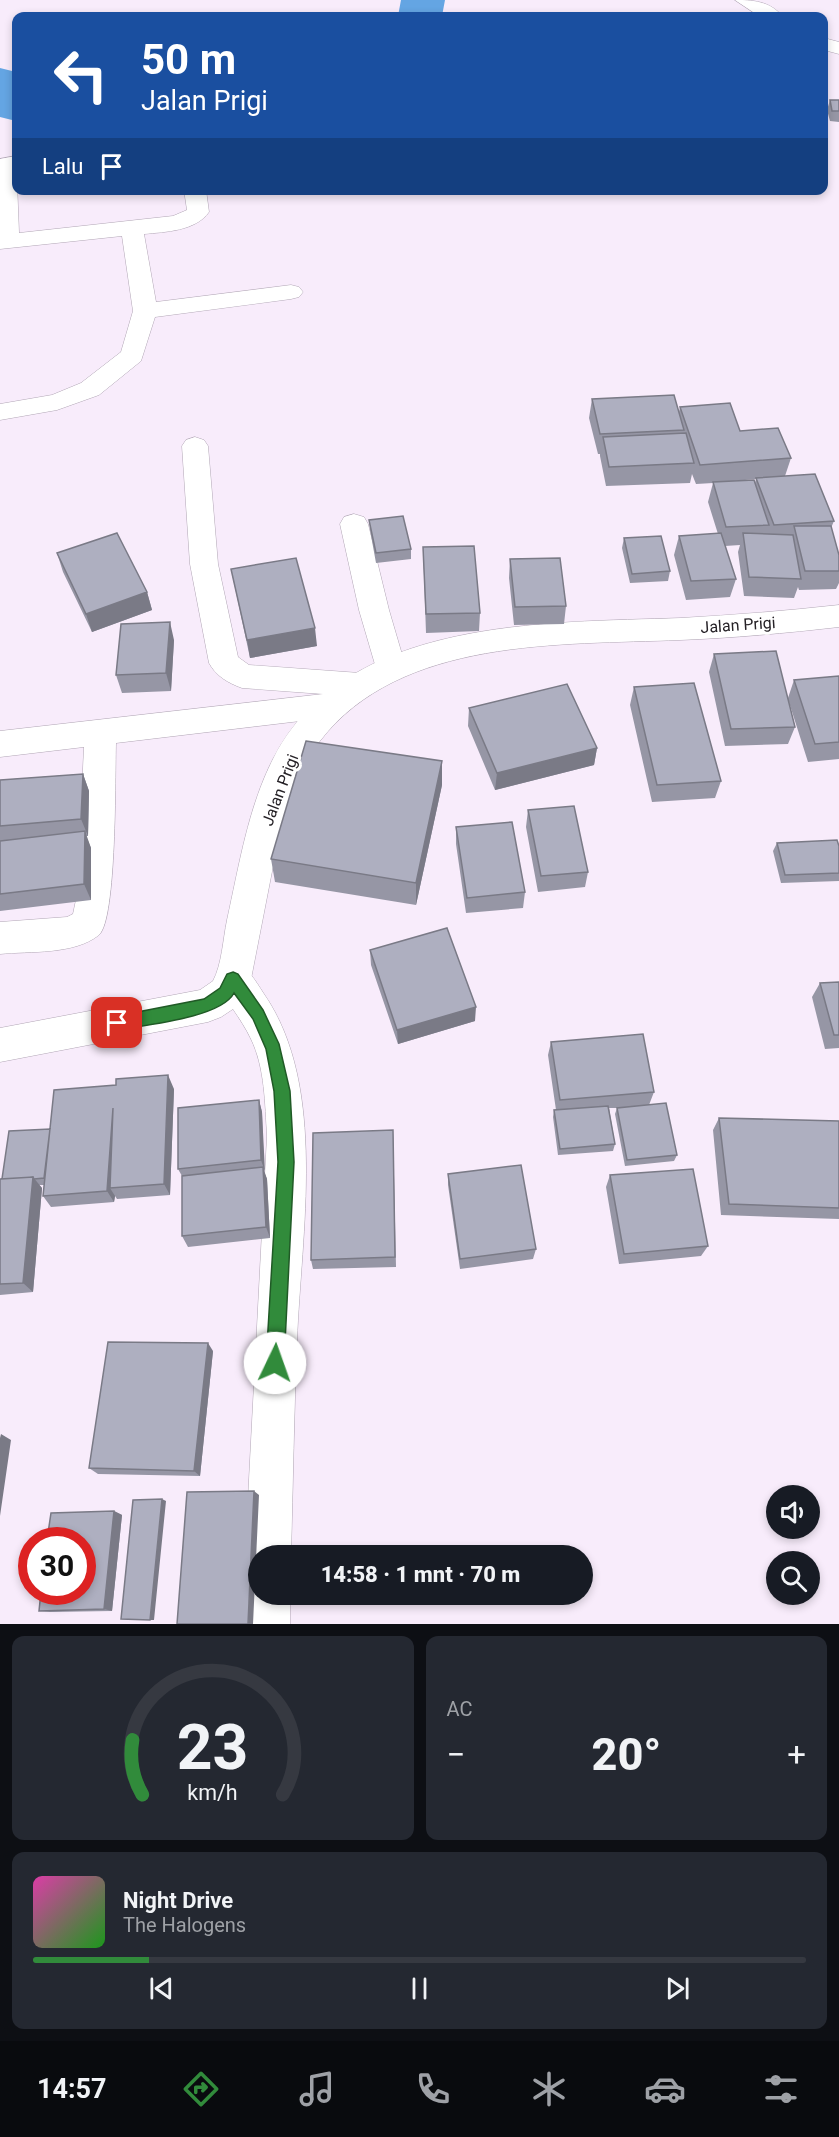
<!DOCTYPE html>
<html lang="id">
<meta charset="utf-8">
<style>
:root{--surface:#171b24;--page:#242831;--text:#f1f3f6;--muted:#9ea1a6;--line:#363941;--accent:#318b3b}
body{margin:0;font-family:Roboto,sans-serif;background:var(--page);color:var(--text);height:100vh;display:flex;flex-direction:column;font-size:22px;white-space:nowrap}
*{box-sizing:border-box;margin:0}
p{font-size:20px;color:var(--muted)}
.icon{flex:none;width:33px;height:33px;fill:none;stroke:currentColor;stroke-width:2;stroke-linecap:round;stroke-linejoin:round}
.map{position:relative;height:1624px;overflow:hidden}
.drawer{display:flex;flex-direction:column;gap:12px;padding:12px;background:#0d0f14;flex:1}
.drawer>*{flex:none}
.hud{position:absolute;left:12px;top:12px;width:816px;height:183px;border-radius:12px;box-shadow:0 3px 9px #0003;background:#1a4fa0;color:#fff;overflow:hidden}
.buttons{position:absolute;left:766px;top:1485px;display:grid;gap:12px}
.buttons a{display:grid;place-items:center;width:54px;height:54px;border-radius:50%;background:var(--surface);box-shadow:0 3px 9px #0003;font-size:30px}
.speed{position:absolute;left:18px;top:1527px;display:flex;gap:12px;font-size:30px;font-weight:700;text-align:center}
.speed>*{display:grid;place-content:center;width:78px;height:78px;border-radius:50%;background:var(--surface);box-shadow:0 3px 9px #0003;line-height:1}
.speed .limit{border:9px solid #d22;background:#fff;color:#111}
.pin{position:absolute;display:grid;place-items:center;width:51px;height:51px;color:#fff;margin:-26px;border-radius:12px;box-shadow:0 3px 9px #0006}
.me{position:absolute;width:66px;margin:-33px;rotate:3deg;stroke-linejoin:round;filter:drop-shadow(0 0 4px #0008)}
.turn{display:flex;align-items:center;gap:21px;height:126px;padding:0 30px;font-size:27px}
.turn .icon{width:78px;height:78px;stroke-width:2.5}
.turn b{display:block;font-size:42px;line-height:51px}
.then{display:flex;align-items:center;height:57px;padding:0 30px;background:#0003;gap:12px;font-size:22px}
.big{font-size:45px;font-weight:800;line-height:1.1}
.drawer .widget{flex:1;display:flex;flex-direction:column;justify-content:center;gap:9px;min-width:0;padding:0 21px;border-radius:12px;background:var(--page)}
.drawer .dial{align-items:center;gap:0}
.dial svg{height:156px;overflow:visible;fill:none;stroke:var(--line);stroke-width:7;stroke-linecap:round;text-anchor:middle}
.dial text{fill:var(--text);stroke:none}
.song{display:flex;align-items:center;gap:18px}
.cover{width:72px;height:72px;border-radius:9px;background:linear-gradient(135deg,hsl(320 70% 55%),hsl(120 70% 35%))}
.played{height:6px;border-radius:3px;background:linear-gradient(90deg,var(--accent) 15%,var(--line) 15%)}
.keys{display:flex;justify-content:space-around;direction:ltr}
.heat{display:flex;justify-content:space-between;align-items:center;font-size:33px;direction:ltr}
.drawer .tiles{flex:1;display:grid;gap:12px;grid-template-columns:1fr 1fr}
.widget:last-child{grid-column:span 2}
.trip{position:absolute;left:248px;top:1545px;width:345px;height:60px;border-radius:30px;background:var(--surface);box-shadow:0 3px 9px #0003;font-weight:800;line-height:60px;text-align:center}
.tab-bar{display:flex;height:96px;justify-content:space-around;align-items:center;background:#090b0e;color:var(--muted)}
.tab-bar .icon{width:42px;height:42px}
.tab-bar .active{color:var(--accent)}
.tab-bar b{font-size:27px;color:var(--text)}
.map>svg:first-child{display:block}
</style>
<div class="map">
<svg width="839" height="1624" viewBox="0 0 839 1624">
<rect width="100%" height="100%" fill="#f8ecfb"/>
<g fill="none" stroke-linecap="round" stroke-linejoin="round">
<path fill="#64a5e3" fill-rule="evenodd" d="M 401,0 L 445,0 L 442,16 L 398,16 Z
M 0,68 L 16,72 L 16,121 L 0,117 Z"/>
<g stroke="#b1a6b5" stroke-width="1">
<path id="minor" d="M 735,0 C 752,0 770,1 782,16 L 759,16 Z
M 824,38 L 839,42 L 839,54 L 824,50 Z
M 16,156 L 19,233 L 173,216 L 187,210 L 184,190 L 206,190 L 209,212 C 196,231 165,232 144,234 L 156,302 L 291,285 L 299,287 L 303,292 L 299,297 L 291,299 L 155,317 L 141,361 L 99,395 L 57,410 L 0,420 L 0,404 L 52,395 L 81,383 L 121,352 L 133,311 L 122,236 L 0,249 L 0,159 Z
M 195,437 L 204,440 L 208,446 L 218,564 L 238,657 L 249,665 L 360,673 L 371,677 L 375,685 L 371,693 L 360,697 L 342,696 L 350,705 L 345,714 L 334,717 L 116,743 C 115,774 117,919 99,935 C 74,955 30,951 0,954 L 0,922 L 67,917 L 73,914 L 77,895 L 84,747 L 0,757 L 0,731 L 323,694 L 242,688 C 228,683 216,676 209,663 L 190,564 L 182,446 L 186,440 Z
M 354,514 L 364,517 L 368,524 L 389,610 L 406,668 L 402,676 L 391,680 L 380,676 L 376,668 L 359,610 L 340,524 L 344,517 Z
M 233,963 C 250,969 254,979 264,994 C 328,1087 301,1233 297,1341 C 294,1413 293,1484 291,1556 L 258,1556 L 258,1594 L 290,1594 L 290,1624 L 242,1624 L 244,1594 L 250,1577 L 257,1575 L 252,1572 L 245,1556 L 267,1136 C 265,1104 265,1068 251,1039 C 241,1018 225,1000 215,979 L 220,968 Z"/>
</g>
<g stroke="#b1a6b5" stroke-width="1">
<path id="tertiary" d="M 839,605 L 839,627 C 786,633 733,638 680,640 C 561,645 400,637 320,741 C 312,751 305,760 300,771 L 276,851 L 251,979 L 239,1005 L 221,1017 L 208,1022 L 0,1062 L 0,1028 L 200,990 L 213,981 C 222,964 223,939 227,920 C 239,866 248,808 273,759 C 345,617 545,623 681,618 C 734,615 786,611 839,605 Z"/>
</g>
<use href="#minor" fill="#fff" fill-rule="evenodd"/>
<use href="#tertiary" fill="#fff" fill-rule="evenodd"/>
</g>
<path fill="#9696a5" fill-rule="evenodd" d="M 830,100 L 839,100 L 839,122 L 830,121 L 827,110 Z
M 592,399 L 679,412 L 680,407 L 740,431 L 791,458 L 785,476 L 834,521 L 831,528 L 839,555 L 839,583 L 836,589 L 799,590 L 798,587 L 794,598 L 744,596 L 738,552 L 740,545 L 725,546 L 736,579 L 730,597 L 686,600 L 674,555 L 679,536 L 718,534 L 708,502 L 713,483 L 696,484 L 692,474 L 690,483 L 606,486 L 600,456 L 600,454 L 598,454 L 589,418 ZM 756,479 L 755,483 L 734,481 Z
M 369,520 L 411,549 L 411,559 L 376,563 L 370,530 Z
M 624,538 L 670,571 L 668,581 L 630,583 L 622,548 Z
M 423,547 L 480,613 L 479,631 L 426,633 Z
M 57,553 L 147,592 L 152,610 L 92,632 L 63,572 Z
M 510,559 L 566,606 L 564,624 L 514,625 L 509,578 Z
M 231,569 L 317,646 L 250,658 Z
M 174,640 L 171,691 L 122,693 L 116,675 Z
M 714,654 L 788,698 L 794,680 L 839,676 L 839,759 L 808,762 L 788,699 L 795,727 L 788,744 L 725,746 L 709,672 Z
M 634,687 L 721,781 L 715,798 L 652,802 L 630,705 Z
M 469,708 L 597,748 L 594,765 L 495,790 L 468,726 Z
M 83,774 L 89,791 L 88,836 L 86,836 L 91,848 L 91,900 L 0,911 L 0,780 Z
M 442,785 L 416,905 L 275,882 L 271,859 Z
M 528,810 L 588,872 L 585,887 L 538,892 L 526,827 Z
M 456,827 L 525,892 L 523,908 L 466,913 L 456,844 Z
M 777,843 L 839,846 L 839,881 L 781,883 L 773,851 Z
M 370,950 L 475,1021 L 398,1044 L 371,965 Z
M 839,982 L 839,1048 L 825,1049 L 812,997 L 820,983 Z
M 551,1042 L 654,1092 L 649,1105 L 677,1155 L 674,1161 L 625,1166 L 615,1114 L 617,1108 L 609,1108 L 615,1144 L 613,1151 L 558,1155 L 553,1117 L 554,1110 L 556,1110 L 548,1055 Z
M 174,1089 L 170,1195 L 117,1199 L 115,1196 L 114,1202 L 51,1207 L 43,1196 L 44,1185 L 39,1185 L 42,1188 L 33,1292 L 0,1295 L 0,1179 L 2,1179 L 50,1129 Z
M 259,1100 L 262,1112 L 264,1172 L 267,1179 L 270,1238 L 188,1247 L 182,1236 L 182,1176 L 178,1169 Z
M 719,1118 L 839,1121 L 839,1219 L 721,1215 L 713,1130 Z
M 393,1130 L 396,1267 L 313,1269 L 311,1260 Z
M 448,1174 L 536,1249 L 533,1259 L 460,1269 L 448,1185 Z
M 610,1175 L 708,1246 L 701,1256 L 619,1264 L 606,1187 Z
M 213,1351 L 200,1476 L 98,1474 L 89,1468 Z
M 114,1511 L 122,1515 L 112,1611 L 50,1612 L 39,1611 Z"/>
<path fill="#7a7a86" d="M 147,592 L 152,610 L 92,632 L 86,614 Z
M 170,622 L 174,640 L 171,691 L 166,673 Z
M 315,628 L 317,646 L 250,658 L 247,640 Z
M 597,748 L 594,765 L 495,790 L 497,773 Z
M 442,761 L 442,785 L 416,905 L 416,883 Z
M 83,774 L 89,791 L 88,836 L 81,819 Z
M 85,831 L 91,848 L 91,900 L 84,884 Z
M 476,1007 L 475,1021 L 398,1044 L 397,1030 Z
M 168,1075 L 174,1089 L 170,1195 L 164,1184 Z
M 259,1100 L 262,1112 L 265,1172 L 261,1160 Z
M 113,1108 L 110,1188 L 115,1196 L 114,1202 L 107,1191 Z
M 263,1167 L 267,1179 L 270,1238 L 266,1227 Z
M 33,1177 L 42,1188 L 33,1292 L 23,1283 Z
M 208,1343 L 213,1351 L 200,1476 L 194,1471 Z
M 1,1434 L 11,1440 L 0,1516 L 0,1438 Z
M 254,1491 L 259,1495 L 253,1624 L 248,1624 Z
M 162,1499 L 166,1501 L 154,1620 L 150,1620 Z
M 114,1511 L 122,1515 L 112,1611 L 104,1609 Z"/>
<path fill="#aeafc0" stroke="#7a7a86" stroke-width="1.5" d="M 830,100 L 839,100 L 839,111 L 832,111 Z
M 674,395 L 684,430 L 600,434 L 592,399 Z
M 730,403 L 740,431 L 778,428 L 791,458 L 700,465 L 680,407 Z
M 686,433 L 694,463 L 609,467 L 603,437 Z
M 815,474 L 834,521 L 774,525 L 756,478 Z
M 754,480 L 769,525 L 726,527 L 713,482 Z
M 403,516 L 411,549 L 376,553 L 369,520 Z
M 794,526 L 831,526 L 839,555 L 839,571 L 805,571 Z
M 117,533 L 147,592 L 86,614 L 57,553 Z
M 721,533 L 736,579 L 691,581 L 679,536 Z
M 743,533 L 793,535 L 801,579 L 749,577 Z
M 661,536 L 670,571 L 632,574 L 624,538 Z
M 474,546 L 480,613 L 426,614 L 423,547 Z
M 296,558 L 315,628 L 247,640 L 231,569 Z
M 560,558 L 566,606 L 515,607 L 510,559 Z
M 170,622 L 166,673 L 116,675 L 121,624 Z
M 776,651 L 795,727 L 731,729 L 714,654 Z
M 839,676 L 839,742 L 815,744 L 794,680 Z
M 694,683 L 721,781 L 657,785 L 634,687 Z
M 567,684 L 597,748 L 497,773 L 469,708 Z
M 306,741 L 442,761 L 416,883 L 271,859 Z
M 83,774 L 81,819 L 0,826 L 0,780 Z
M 574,806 L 588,872 L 541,876 L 528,810 Z
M 512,822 L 525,892 L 467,898 L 456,827 Z
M 85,831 L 84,884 L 0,894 L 0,841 Z
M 837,840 L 839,846 L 839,873 L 785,875 L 777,843 Z
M 447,928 L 476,1007 L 397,1030 L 370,950 Z
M 839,982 L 839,1035 L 834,1035 L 820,983 Z
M 643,1034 L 654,1092 L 560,1100 L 551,1042 Z
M 168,1075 L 164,1184 L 110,1188 L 113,1108 L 107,1191 L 43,1196 L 54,1090 L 116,1085 L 116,1079 Z
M 259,1100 L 261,1160 L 178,1169 L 178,1108 Z
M 666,1103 L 677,1155 L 627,1160 L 617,1108 Z
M 608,1106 L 615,1144 L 560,1149 L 554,1110 Z
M 719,1118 L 839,1121 L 839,1208 L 729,1204 Z
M 50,1129 L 44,1178 L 34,1179 L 33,1177 L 2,1179 L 9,1131 Z
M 393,1130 L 395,1257 L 311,1260 L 313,1133 Z
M 521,1165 L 536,1249 L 460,1259 L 448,1174 Z
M 263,1167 L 266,1227 L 182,1236 L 182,1176 Z
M 693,1169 L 708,1246 L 624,1254 L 610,1175 Z
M 33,1177 L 23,1283 L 0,1284 L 0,1179 Z
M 108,1342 L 208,1343 L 194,1471 L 89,1468 Z
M 254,1491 L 248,1624 L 177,1624 L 187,1492 Z
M 162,1499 L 150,1620 L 121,1619 L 133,1500 Z
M 114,1511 L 104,1609 L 39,1611 L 41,1592 L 82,1592 L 82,1540 L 47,1540 L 51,1513 Z"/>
<path fill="#318b3b" stroke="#205a26" stroke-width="1.5" d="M 233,972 L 238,974 L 263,1010 L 279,1044 L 290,1091 L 294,1162 L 284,1363 L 281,1369 L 275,1372 L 269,1369 L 266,1363 L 278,1162 L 274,1091 L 266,1049 L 253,1019 L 234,993 C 221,1018 144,1025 117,1030 L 111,1028 L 109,1023 L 111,1018 L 117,1016 L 204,999 L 220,988 L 227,974 Z"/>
<g text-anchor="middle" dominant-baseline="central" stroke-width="6" stroke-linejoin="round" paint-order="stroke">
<g font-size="16" fill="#262227" stroke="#fff">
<text transform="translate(738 625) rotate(-4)">Jalan Prigi</text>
<text transform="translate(280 790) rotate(-69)">Jalan Prigi</text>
</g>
</g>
</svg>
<div class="buttons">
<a><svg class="icon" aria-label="sound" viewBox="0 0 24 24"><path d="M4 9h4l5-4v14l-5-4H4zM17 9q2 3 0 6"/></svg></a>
<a><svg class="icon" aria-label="search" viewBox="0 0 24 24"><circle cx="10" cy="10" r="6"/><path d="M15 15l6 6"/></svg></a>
</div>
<div class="speed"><div class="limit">30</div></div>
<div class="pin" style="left:117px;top:1023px;background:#d93025"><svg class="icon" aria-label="arrive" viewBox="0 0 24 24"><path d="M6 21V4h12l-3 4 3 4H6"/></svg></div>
<svg class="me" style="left:275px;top:1363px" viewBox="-20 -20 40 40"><circle r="19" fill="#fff"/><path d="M0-13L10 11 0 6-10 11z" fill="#318b3b"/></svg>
<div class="trip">14:58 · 1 mnt · 70 m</div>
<div class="hud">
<div class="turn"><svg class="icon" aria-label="left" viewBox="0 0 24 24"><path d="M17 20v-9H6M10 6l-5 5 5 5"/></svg><div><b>50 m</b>Jalan Prigi</div></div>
<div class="then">Lalu<svg class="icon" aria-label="arrive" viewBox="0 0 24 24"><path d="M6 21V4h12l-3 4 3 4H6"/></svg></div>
</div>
</div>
<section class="drawer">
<div class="tiles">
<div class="widget dial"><svg viewBox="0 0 100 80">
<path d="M14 69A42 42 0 1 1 86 69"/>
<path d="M14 69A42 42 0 0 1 9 41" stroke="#318b3b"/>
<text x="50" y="56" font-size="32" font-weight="700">23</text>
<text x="50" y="72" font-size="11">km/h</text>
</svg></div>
<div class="widget"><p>AC</p>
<div class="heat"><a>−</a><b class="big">20°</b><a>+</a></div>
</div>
<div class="widget">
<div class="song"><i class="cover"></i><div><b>Night Drive</b><p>The Halogens</p></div></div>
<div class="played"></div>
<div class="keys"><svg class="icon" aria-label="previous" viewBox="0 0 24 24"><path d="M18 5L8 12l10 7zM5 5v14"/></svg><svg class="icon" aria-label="pause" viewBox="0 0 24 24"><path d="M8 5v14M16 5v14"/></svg><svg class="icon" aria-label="next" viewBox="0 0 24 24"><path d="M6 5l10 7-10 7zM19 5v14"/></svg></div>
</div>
</div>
</section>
<nav class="tab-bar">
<b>14:57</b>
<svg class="icon active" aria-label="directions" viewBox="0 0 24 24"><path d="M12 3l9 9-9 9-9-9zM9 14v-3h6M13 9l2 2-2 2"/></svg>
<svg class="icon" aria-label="music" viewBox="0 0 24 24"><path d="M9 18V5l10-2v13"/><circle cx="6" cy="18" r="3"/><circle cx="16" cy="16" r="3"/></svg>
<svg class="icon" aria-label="phone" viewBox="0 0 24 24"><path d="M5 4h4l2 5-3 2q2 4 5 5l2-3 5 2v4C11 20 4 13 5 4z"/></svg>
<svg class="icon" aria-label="climate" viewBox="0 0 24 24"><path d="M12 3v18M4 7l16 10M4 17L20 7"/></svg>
<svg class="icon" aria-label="car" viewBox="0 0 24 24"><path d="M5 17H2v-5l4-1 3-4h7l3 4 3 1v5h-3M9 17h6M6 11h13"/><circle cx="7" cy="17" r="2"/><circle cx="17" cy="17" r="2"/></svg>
<svg class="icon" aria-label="filters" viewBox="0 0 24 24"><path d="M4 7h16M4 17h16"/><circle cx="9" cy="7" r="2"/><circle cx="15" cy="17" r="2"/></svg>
</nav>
